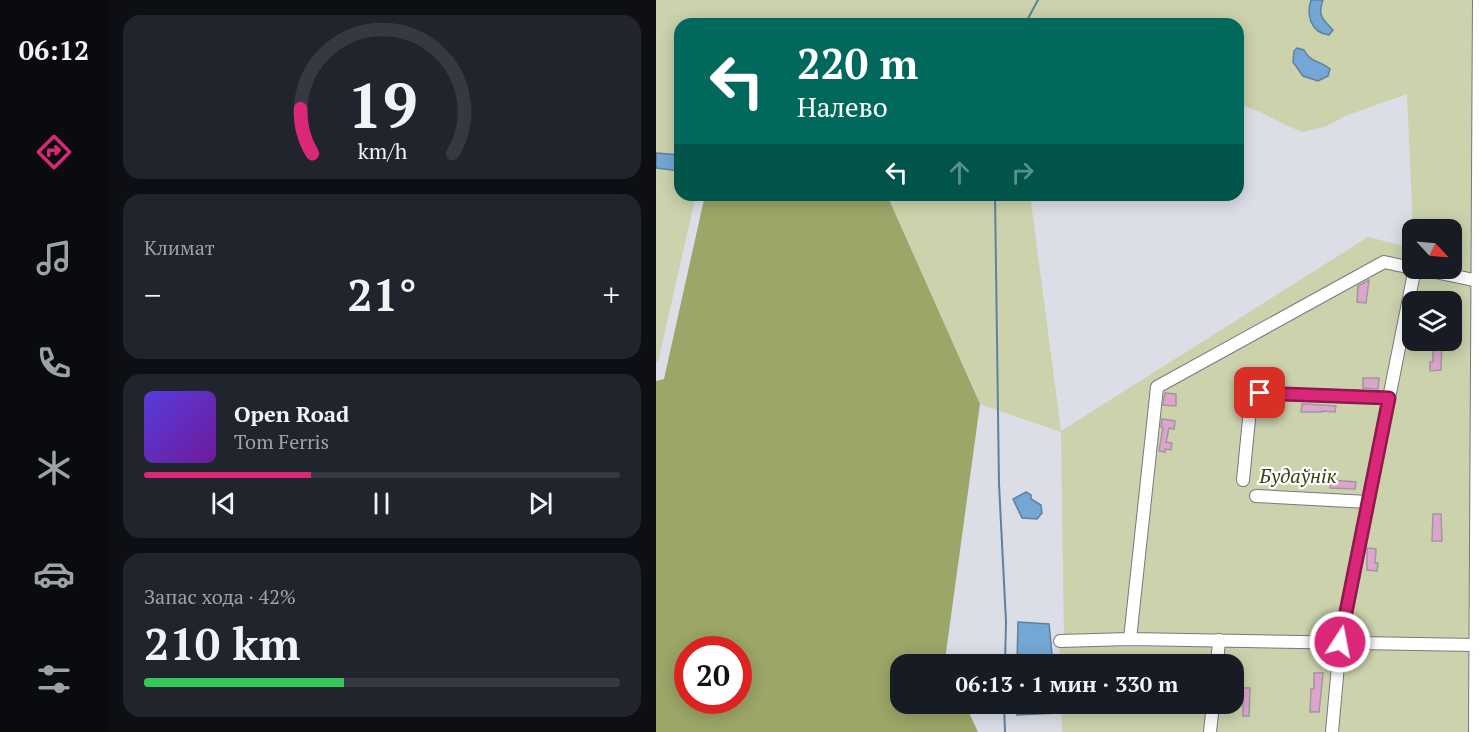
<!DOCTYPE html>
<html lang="ru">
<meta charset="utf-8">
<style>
:root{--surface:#171b24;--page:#20242c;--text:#f1f3f6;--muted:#9ea1a6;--line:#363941;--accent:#db2777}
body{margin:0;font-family:"PT Serif",serif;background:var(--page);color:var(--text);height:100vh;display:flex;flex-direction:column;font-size:22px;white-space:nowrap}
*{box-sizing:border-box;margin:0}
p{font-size:20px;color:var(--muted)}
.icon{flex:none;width:33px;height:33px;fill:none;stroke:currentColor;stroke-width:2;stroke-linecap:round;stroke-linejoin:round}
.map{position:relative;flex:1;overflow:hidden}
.sheet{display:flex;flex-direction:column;gap:15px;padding:15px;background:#0d0f14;width:548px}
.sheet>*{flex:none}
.guide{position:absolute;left:18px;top:18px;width:570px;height:183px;border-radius:18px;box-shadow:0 3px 15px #0003;background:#00695c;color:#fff;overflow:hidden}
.needle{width:39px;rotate:116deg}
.tools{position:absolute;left:746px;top:219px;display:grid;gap:12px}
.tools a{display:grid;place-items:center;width:60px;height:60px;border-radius:12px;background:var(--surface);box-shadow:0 3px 15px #0003;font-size:30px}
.speed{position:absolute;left:18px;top:636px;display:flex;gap:12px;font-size:30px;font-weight:700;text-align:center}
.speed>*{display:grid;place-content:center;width:78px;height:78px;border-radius:50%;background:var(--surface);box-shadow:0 3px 15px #0003;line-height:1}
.speed .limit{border:9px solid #d22;background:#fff;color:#111}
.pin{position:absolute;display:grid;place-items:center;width:51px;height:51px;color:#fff;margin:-26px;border-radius:12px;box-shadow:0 3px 9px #0006}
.me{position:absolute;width:66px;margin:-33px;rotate:11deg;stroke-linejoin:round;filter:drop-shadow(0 0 4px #0008)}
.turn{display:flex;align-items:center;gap:21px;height:126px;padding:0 24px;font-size:27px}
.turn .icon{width:78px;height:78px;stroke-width:2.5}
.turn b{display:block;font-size:42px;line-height:51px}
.lanes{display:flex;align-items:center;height:57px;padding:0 24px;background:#0003;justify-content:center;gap:30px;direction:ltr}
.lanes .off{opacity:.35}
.big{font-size:45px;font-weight:700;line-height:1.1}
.sheet .card{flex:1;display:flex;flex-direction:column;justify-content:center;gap:9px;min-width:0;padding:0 21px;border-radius:18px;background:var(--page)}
.sheet .dial{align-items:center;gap:0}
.dial svg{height:156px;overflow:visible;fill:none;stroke:var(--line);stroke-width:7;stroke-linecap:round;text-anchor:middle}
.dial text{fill:var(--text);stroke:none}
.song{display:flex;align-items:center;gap:18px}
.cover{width:72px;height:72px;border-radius:9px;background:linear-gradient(135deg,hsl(250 70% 55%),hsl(280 70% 35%))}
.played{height:6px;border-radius:3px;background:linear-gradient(90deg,var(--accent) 35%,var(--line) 35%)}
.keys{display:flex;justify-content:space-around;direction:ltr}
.heat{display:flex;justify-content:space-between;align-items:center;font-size:33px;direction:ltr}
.charge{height:9px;border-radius:4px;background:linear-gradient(90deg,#34c759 42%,var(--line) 0)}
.trip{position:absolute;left:234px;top:654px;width:354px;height:60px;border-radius:18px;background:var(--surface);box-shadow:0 3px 15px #0003;font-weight:700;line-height:60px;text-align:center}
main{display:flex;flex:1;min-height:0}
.dock{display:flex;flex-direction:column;width:108px;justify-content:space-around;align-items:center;background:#090b0e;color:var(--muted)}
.dock .icon{width:42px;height:42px}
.dock .active{color:var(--accent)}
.dock b{font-size:27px;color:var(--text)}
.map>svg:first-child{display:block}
</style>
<main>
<nav class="dock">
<b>06:12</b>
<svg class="icon active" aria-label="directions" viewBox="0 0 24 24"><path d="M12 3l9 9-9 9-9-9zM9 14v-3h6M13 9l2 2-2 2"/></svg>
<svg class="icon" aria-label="music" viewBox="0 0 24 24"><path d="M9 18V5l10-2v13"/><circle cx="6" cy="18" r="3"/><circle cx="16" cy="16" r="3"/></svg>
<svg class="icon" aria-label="phone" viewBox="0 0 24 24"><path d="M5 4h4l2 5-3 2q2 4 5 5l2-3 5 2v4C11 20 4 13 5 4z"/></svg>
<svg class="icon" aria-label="climate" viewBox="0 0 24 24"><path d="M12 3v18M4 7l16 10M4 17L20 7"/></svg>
<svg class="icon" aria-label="car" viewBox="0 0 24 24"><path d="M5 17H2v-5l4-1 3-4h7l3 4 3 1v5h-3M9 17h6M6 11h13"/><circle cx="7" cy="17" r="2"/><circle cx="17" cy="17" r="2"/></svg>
<svg class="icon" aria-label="filters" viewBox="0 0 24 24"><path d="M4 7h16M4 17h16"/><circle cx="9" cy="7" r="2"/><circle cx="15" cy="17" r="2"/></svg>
</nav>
<section class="sheet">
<div class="card dial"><svg viewBox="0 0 100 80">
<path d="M14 69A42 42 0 1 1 86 69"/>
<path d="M14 69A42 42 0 0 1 8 46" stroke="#db2777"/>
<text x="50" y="56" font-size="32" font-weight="700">19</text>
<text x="50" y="72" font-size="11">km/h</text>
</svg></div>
<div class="card"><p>Климат</p>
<div class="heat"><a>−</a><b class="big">21°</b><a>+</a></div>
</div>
<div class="card">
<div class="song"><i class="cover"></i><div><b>Open Road</b><p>Tom Ferris</p></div></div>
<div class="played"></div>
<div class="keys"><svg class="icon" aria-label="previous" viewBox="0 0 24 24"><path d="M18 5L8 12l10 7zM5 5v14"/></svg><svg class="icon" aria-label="pause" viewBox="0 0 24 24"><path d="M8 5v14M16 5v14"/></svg><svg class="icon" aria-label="next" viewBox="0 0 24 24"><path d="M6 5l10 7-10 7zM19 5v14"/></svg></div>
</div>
<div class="card"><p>Запас хода · 42%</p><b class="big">210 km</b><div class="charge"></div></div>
</section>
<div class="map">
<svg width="824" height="732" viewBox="0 0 824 732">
<rect width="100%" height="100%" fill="#dbdee6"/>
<path fill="#cbd2ac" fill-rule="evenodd" d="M 0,0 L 823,0 L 823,732 L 406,732 L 405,704 L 578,704 L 578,664 L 404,664 L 403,646 L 710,648 L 408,638 L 405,432 L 324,404 L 231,195 L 374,195 L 405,431 L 712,237 L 756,248 L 756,268 L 795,268 L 795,230 L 757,229 L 751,94 L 689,116 L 671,126 L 647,132 L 634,127 L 602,111 L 582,104 L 582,24 L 24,24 L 24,195 L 40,195 L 2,362 L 0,362 ZM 756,302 L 795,302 L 795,340 L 756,340 Z"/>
<path fill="#9ca668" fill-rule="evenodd" d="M 49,195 L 231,195 L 324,404 L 289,660 L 291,664 L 244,664 L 244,704 L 309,704 L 322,732 L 0,732 L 0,381 L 8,379 ZM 32,650 L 82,650 L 82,700 L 32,700 Z"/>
<path fill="#75a7d4" stroke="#5e81a2" stroke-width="1.5" d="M 655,0 L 667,0 C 661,15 667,20 677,30 L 673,35 C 655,33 650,15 655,0 Z
M 641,48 L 648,50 C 656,64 664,60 674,69 L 672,76 L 662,81 L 647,76 L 637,62 L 638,51 Z
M 0,153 L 24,155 L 24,171 L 0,168 Z
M 370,492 L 375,495 L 375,499 L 385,505 L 386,513 L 381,519 L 366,518 L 357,499 Z
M 362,622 L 393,624 L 397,664 L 361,664 Z
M 361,704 L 401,704 L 402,713 L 361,715 Z"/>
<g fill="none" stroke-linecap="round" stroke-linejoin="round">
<path stroke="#5e81a2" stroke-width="2" d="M 369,24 L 382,0
M 339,195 L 343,484 L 350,622 L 349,664
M 348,704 L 349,732"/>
</g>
<path fill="#dda5ce" stroke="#9f989d" stroke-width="1.5" d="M 713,280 L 710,303 L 701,302 L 702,286 Z
M 786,341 L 785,370 L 774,371 L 774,362 L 777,362 L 777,342 Z
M 707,378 L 723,378 L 722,389 L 707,388 Z
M 509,393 L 520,394 L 520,406 L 507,405 Z
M 646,404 L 651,404 L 680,406 L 679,412 L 666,411 L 666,412 L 645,412 Z
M 506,419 L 519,421 L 518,429 L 513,428 L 510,442 L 516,443 L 515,450 L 509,449 L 509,452 L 503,451 L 507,427 L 505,427 Z
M 675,480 L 700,482 L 699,489 L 674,488 Z
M 777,514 L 785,514 L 786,541 L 776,541 Z
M 711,548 L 720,549 L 719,563 L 722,563 L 721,571 L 711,570 Z
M 658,673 L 667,673 L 663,712 L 654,712 L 655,689 L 658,689 Z
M 587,688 L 594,688 L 593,716 L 587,716 Z"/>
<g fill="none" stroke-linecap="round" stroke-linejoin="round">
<g stroke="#767980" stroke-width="14">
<path id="minor" d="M 756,268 L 728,262 L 501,387 L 474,639 L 819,645
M 760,268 L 822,281
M 587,480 L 595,399 L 604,393 L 733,398
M 600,496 L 712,502
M 404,641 L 474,639
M 561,664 L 563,640
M 554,732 L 557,704
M 676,732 L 684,643 L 759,268
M 819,732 L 823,0"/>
</g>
<use href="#minor" stroke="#fff" stroke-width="12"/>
</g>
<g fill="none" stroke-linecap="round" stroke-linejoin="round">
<g stroke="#8e194d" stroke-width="15">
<path id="route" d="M 604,393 L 733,398 L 684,642"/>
</g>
<use href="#route" stroke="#db2777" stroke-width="10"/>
</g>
<g text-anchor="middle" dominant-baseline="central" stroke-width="4.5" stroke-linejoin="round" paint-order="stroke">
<g font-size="20" font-style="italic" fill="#3c4313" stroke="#fff">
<text x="642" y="475">Будаўнік</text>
</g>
</g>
</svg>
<div class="tools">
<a><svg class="needle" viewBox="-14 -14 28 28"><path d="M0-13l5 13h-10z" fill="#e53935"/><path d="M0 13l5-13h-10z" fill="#9ea1a6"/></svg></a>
<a><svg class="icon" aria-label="layers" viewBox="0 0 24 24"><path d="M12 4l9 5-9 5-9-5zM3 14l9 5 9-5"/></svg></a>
</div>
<div class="speed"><div class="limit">20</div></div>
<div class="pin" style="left:604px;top:393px;background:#d93025"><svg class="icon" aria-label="arrive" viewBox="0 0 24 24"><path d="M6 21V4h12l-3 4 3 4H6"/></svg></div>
<svg class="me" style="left:684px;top:642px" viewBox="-20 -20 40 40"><circle r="17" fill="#db2777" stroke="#fff" stroke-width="3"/><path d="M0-11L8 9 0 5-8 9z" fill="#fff"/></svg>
<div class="trip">06:13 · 1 мин · 330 m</div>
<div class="guide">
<div class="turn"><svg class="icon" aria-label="left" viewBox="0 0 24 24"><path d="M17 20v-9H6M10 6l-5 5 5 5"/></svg><div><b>220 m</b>Налево</div></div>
<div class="lanes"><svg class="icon" aria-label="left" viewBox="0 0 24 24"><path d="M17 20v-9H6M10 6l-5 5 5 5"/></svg><svg class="icon off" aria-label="ahead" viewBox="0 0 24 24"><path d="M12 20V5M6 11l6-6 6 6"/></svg><svg class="icon off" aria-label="right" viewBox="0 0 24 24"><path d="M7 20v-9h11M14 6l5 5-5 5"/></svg></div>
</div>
</div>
</main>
